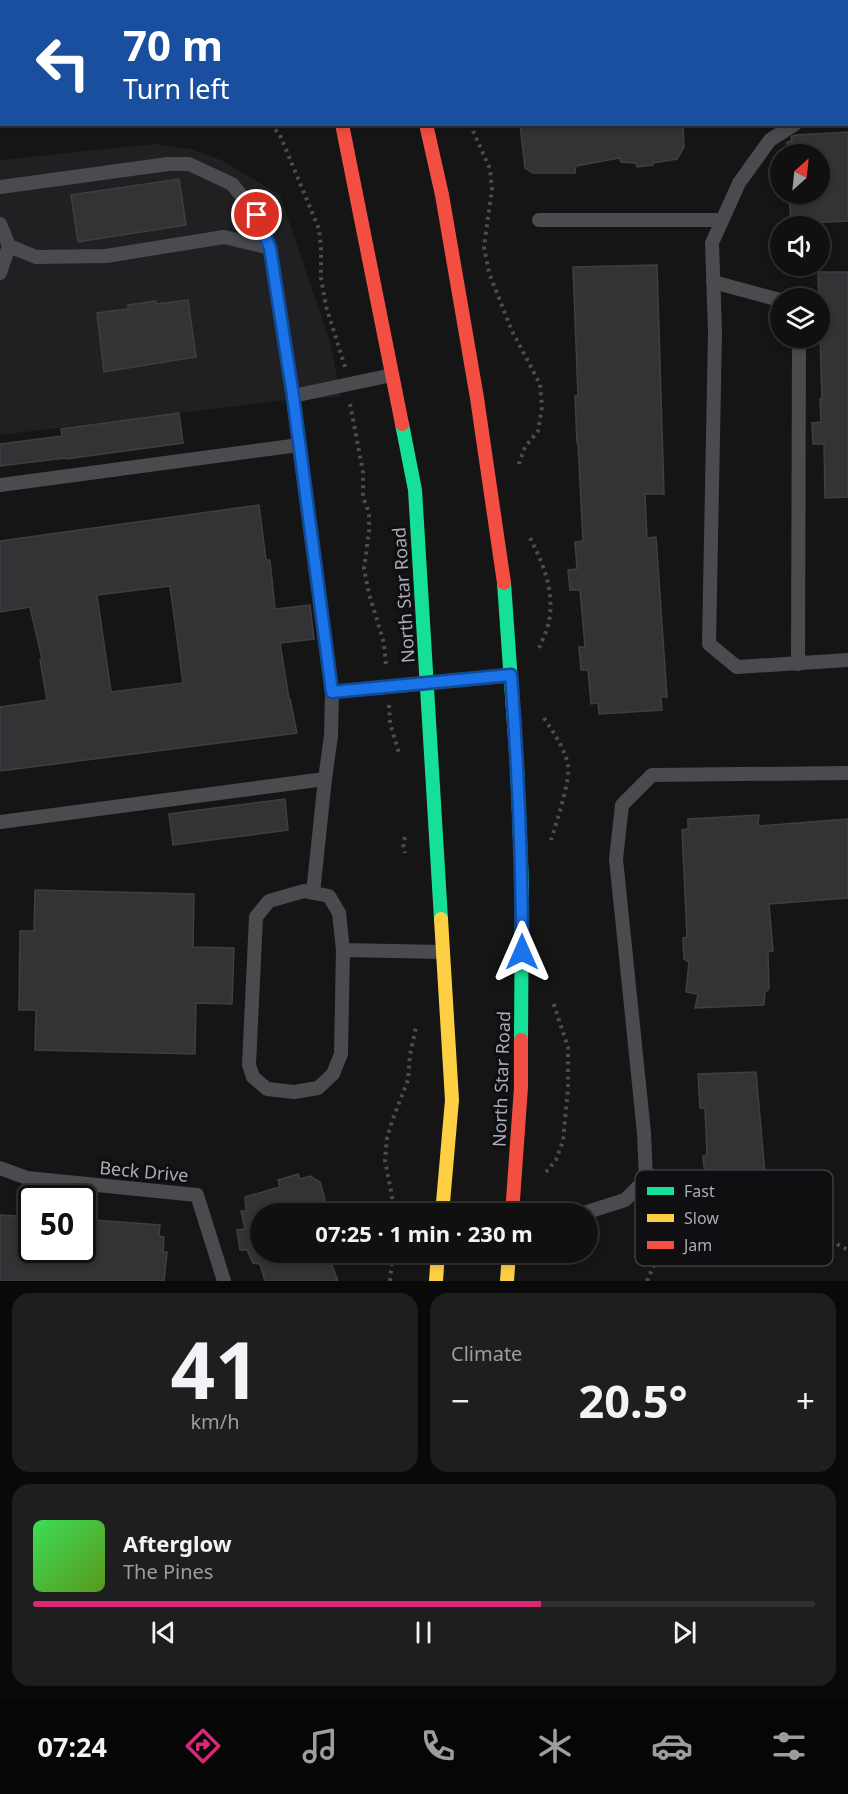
<!DOCTYPE html>
<meta charset="utf-8">
<style>
:root{--surface:#101010;--page:#1e1e1e;--text:#f1f3f6;--muted:#9c9d9f;--line:#303030;--accent:#db2777}
body{margin:0;font-family:"Noto Sans",sans-serif;background:var(--page);color:var(--text);height:100vh;display:flex;flex-direction:column;font-size:22px;white-space:nowrap}
*{box-sizing:border-box;margin:0}
p{font-size:20px;color:var(--muted)}
.icon{flex:none;width:33px;height:33px;fill:none;stroke:currentColor;stroke-width:2;stroke-linecap:round;stroke-linejoin:round}
.map{position:relative;height:1281px;overflow:hidden}
.panel{display:flex;flex-direction:column;gap:12px;padding:12px;background:#090909;flex:1}
.panel>*{flex:none}
.guide{position:absolute;left:0px;top:0px;width:849px;height:126px;box-shadow:0 3px 9px #0003,0 0 0 2px var(--line);background:#1a4fa0;color:#fff;overflow:hidden}
.needle{width:39px;rotate:27deg}
.tools{position:absolute;left:770px;top:144px;display:grid;gap:12px}
.tools a{display:grid;place-items:center;width:60px;height:60px;border-radius:50%;background:var(--surface);box-shadow:0 3px 9px #0003,0 0 0 2px var(--line);font-size:30px}
.speed{position:absolute;left:18px;top:1185px;display:flex;gap:12px;font-size:30px;font-weight:700;text-align:center}
.speed>*{display:grid;place-content:center;width:78px;height:78px;border-radius:50%;background:var(--surface);box-shadow:0 3px 9px #0003,0 0 0 2px var(--line);line-height:1}
.speed .limit{border:3px solid #111;border-radius:9px;background:#fff;color:#111}
.pin{position:absolute;display:grid;place-items:center;width:51px;height:51px;color:#fff;margin:-26px;border:3px solid #fff;border-radius:50%;box-shadow:0 2px 6px #0007}
.me{position:absolute;width:66px;margin:-33px;rotate:0deg;stroke-linejoin:round;filter:drop-shadow(0 0 4px #0008)}
.turn{display:flex;align-items:center;gap:21px;height:126px;padding:0 24px;font-size:27px}
.turn .icon{width:78px;height:78px;stroke-width:2.5}
.turn b{display:block;font-size:42px;line-height:51px}
.big{font-size:45px;font-weight:700;line-height:1.1}
.panel .tile{flex:1;display:flex;flex-direction:column;justify-content:center;gap:9px;min-width:0;padding:0 21px;border-radius:18px;background:var(--page)}
.panel .dial{align-items:center;gap:0}
.dial b{font-size:78px;line-height:1}
.song{display:flex;align-items:center;gap:18px}
.cover{width:72px;height:72px;border-radius:9px;background:linear-gradient(135deg,hsl(130 70% 55%),hsl(90 70% 35%))}
.played{height:6px;border-radius:3px;background:linear-gradient(90deg,var(--accent) 65%,var(--line) 65%)}
.keys{display:flex;justify-content:space-around;direction:ltr}
.heat{display:flex;justify-content:space-between;align-items:center;font-size:33px;direction:ltr}
.panel .tiles{flex:1;display:grid;gap:12px;grid-template-columns:1fr 1fr}
.tile:last-child{grid-column:span 2}
.trip{position:absolute;left:250px;top:1203px;width:348px;height:60px;border-radius:30px;background:var(--surface);box-shadow:0 3px 9px #0003,0 0 0 2px var(--line);font-weight:700;line-height:60px;text-align:center}
.dock{display:flex;height:96px;justify-content:space-around;align-items:center;background:#060606;color:var(--muted)}
.dock .icon{width:42px;height:42px}
.dock .selected{color:var(--accent)}
.dock b{font-size:27px;color:var(--text)}
.map>svg:first-child{display:block}
</style>
<div class="map">
<svg width="848" height="1281" viewBox="0 0 848 1281">
<rect width="100%" height="100%" fill="#151515"/>
<path fill="#202022" d="M 154,144 L 191,149 L 221,160 L 280,195 L 330,342 L 341,397 L 278,401 L 0,435 L 0,160 Z"/>
<path fill="#333335" stroke="#3e3f41" stroke-width="1.5" fill-rule="evenodd" d="M 520,124 L 683,124 L 684,147 L 677,159 L 653,163 L 653,165 L 637,167 L 636,163 L 621,162 L 619,158 L 576,166 L 575,173 L 533,173 L 525,168 Z
M 848,132 L 848,221 L 791,224 L 789,194 L 819,194 L 819,154 L 787,154 L 787,142 L 792,141 L 791,137 L 795,135 Z
M 179,179 L 186,225 L 78,242 L 71,195 Z
M 657,265 L 664,494 L 645,494 L 647,538 L 656,537 L 667,697 L 661,697 L 662,710 L 599,714 L 598,703 L 591,704 L 588,670 L 581,670 L 579,647 L 585,647 L 580,590 L 570,590 L 568,570 L 577,569 L 575,542 L 583,541 L 578,443 L 577,443 L 575,396 L 578,396 L 573,267 Z
M 818,272 L 848,272 L 848,497 L 825,498 L 824,444 L 813,444 L 812,423 L 821,422 L 820,399 L 822,399 Z
M 188,300 L 196,357 L 104,372 L 97,313 L 128,309 L 128,305 L 156,301 L 156,304 Z
M 179,413 L 183,443 L 66,459 L 65,458 L 0,466 L 0,444 L 62,436 L 61,429 Z
M 259,505 L 266,560 L 270,560 L 275,609 L 310,605 L 314,639 L 280,643 L 289,699 L 290,699 L 297,733 L 0,771 L 0,707 L 47,700 L 40,660 L 42,659 L 30,607 L 0,612 L 0,541 ZM 170,586 L 183,683 L 111,692 L 97,595 Z
M 285,799 L 288,830 L 173,845 L 169,814 Z
M 759,815 L 758,826 L 848,819 L 848,898 L 769,904 L 773,951 L 768,952 L 769,989 L 765,992 L 764,1005 L 695,1008 L 698,994 L 686,992 L 689,962 L 684,959 L 683,938 L 687,937 L 682,830 L 688,829 L 688,819 Z
M 35,890 L 194,894 L 193,947 L 234,948 L 232,1004 L 196,1003 L 195,1054 L 35,1050 L 36,1010 L 19,1010 L 20,931 L 34,931 Z
M 756,1072 L 765,1174 L 705,1176 L 703,1156 L 707,1155 L 705,1108 L 700,1108 L 698,1074 Z
M 298,1174 L 300,1179 L 310,1176 L 320,1182 L 329,1214 L 261,1214 L 261,1252 L 327,1252 L 338,1281 L 265,1281 L 260,1264 L 253,1263 L 247,1250 L 240,1250 L 237,1230 L 245,1229 L 241,1211 L 246,1211 L 245,1197 L 280,1187 L 278,1180 Z
M 0,1215 L 32,1217 L 32,1250 L 82,1250 L 82,1222 L 93,1223 L 94,1220 L 160,1225 L 159,1236 L 164,1237 L 163,1252 L 167,1252 L 164,1281 L 0,1281 Z"/>
<g fill="none" stroke-linecap="round" stroke-linejoin="round">
<path stroke="#4b4d50" stroke-width="4" stroke-dasharray="3 4.5" stroke-linecap="butt" d="M 0,123 L 2,122
M 270,124 L 280,135 L 319,229 L 321,248 L 321,278 L 326,306 L 345,367
M 470,124 L 490,169 L 492,189 L 484,247 L 489,273 L 512,331 L 540,384 L 542,407 L 538,431 L 525,447 L 518,466
M 350,404 L 363,472 L 363,497 L 369,513 L 369,531 L 364,569 L 369,594 L 384,643 L 386,667
M 530,538 C 544,565 556,595 548,625 C 546,633 542,641 539,648
M 389,705 L 390,723 L 399,753
M 544,718 C 554,733 564,747 568,765 C 571,779 556,824 551,840
M 405,837 L 403,844 L 405,853
M 546,1172 L 556,1160 L 563,1141 L 568,1089 L 568,1047 L 553,1002
M 393,1214 L 393,1202 L 385,1160 L 387,1138 L 392,1121 L 408,1080 L 410,1055 L 416,1027
M 390,1281 L 393,1252
M 647,1281 L 655,1263 L 799,1227 L 814,1232 L 848,1250"/>
<path stroke="#4a4b4e" stroke-width="14" d="M 795,124 L 770,140 L 739,183 L 712,243 L 715,332 L 709,644 L 737,667 L 848,660
M 0,187 L 168,164 L 189,164 L 232,184 L 257,215 L 270,248
M 539,220 L 722,220
M 0,224 L 9,246 L 36,257 L 106,256 L 224,237 L 270,248 L 293,396 L 299,445
M 0,273 L 9,246
M 713,282 L 780,300
M 293,396 L 392,375
M 0,485 L 299,445 L 332,692 L 331,736 L 325,779 L 0,822
M 798,664 L 799,338
M 332,692 L 511,675
M 304,891 L 329,896 L 339,913 L 343,950 L 341,1054 L 333,1074 L 318,1088 L 294,1092 L 267,1089 L 253,1077 L 249,1065 L 256,917 L 269,901 Z
M 313,893 L 325,779
M 343,950 L 443,952
M 0,1168 L 27,1178 L 197,1195 L 224,1281
M 581,1214 L 625,1200 L 646,1179 L 644,1133 L 616,859 L 622,805 L 652,775 L 848,773"/>
<path stroke="#16e098" stroke-width="14" d="M 316,0 L 316,2
M 396,0 L 397,2
M 17,2 L 27,0
M 402,424 L 415,490 L 441,919
M 504,583 L 517,767 L 522,885 L 521,1040"/>
<path stroke="#ffcf43" stroke-width="14" d="M 0,76 L 2,76
M 441,919 L 452,1100 L 442,1214
M 436,1281 L 438,1252
M 507,1281 L 509,1252"/>
<path stroke="#f24e42" stroke-width="14" d="M 556,2 L 566,0
M 342,124 L 402,424
M 426,124 L 442,195 L 477,398 L 504,583
M 512,1214 L 521,1087 L 521,1040"/>
</g>
<g fill="none" stroke-linecap="round" stroke-linejoin="round">
<g stroke="#114b97" stroke-width="15">
<path id="route" d="M 257,215 L 270,248 L 283,332 L 293,396 L 332,692 L 511,675 C 518,767 522,860 522,952"/>
</g>
<use href="#route" stroke="#1a73e8" stroke-width="10"/>
</g>
<g text-anchor="middle" dominant-baseline="central" stroke-width="6" stroke-linejoin="round" paint-order="stroke">
<g font-size="18" fill="#a7acb6" stroke="#0f0f11">
<text transform="translate(403 595) rotate(-94)">North Star Road</text>
<text transform="translate(501 1079) rotate(-88)">North Star Road</text>
<text transform="translate(144 1171) rotate(5)">Beck Drive</text>
</g>
</g>
<rect x="635" y="1170" width="198" height="96" rx="9" fill="#0f0f11" stroke="#3d3e43" stroke-width="1.5"/>
<rect x="647" y="1187" width="27" height="8" fill="#16e098"/>
<rect x="647" y="1214" width="27" height="8" fill="#ffcf43"/>
<rect x="647" y="1241" width="27" height="8" fill="#f24e42"/>
<g font-size="16" fill="#a7acb6">
<text x="684" y="1197">Fast</text>
<text x="684" y="1224">Slow</text>
<text x="684" y="1251">Jam</text>
</g>
</svg>
<div class="tools">
<a><svg class="needle" viewBox="-14 -14 28 28"><path d="M0-13l5 13h-10z" fill="#e53935"/><path d="M0 13l5-13h-10z" fill="#9c9d9f"/></svg></a>
<a><svg class="icon" aria-label="sound" viewBox="0 0 24 24"><path d="M4 9h4l5-4v14l-5-4H4zM17 9q2 3 0 6"/></svg></a>
<a><svg class="icon" aria-label="layers" viewBox="0 0 24 24"><path d="M12 4l9 5-9 5-9-5zM3 14l9 5 9-5"/></svg></a>
</div>
<div class="speed"><div class="limit">50</div></div>
<div class="pin" style="left:257px;top:215px;background:#d93025"><svg class="icon" aria-label="arrive" viewBox="0 0 24 24"><path d="M6 21V4h12l-3 4 3 4H6"/></svg></div>
<svg class="me" style="left:522px;top:952px" viewBox="-20 -20 40 40"><path d="M0-17L14 15 0 8-14 15z" fill="#1a73e8" stroke="#fff" stroke-width="4"/></svg>
<div class="trip">07:25 · 1 min · 230 m</div>
<div class="guide">
<div class="turn"><svg class="icon" aria-label="left" viewBox="0 0 24 24"><path d="M17 20v-9H6M10 6l-5 5 5 5"/></svg><div><b>70 m</b>Turn left</div></div>
</div>
</div>
<section class="panel">
<div class="tiles">
<div class="tile dial"><b>41</b><p>km/h</p></div>
<div class="tile"><p>Climate</p>
<div class="heat"><a>−</a><b class="big">20.5°</b><a>+</a></div>
</div>
<div class="tile">
<div class="song"><i class="cover"></i><div><b>Afterglow</b><p>The Pines</p></div></div>
<div class="played"></div>
<div class="keys"><svg class="icon" aria-label="previous" viewBox="0 0 24 24"><path d="M18 5L8 12l10 7zM5 5v14"/></svg><svg class="icon" aria-label="pause" viewBox="0 0 24 24"><path d="M8 5v14M16 5v14"/></svg><svg class="icon" aria-label="next" viewBox="0 0 24 24"><path d="M6 5l10 7-10 7zM19 5v14"/></svg></div>
</div>
</div>
</section>
<nav class="dock">
<b>07:24</b>
<svg class="icon selected" aria-label="directions" viewBox="0 0 24 24"><path d="M12 3l9 9-9 9-9-9zM9 14v-3h6M13 9l2 2-2 2"/></svg>
<svg class="icon" aria-label="music" viewBox="0 0 24 24"><path d="M9 18V5l10-2v13"/><circle cx="6" cy="18" r="3"/><circle cx="16" cy="16" r="3"/></svg>
<svg class="icon" aria-label="phone" viewBox="0 0 24 24"><path d="M5 4h4l2 5-3 2q2 4 5 5l2-3 5 2v4C11 20 4 13 5 4z"/></svg>
<svg class="icon" aria-label="climate" viewBox="0 0 24 24"><path d="M12 3v18M4 7l16 10M4 17L20 7"/></svg>
<svg class="icon" aria-label="car" viewBox="0 0 24 24"><path d="M5 17H2v-5l4-1 3-4h7l3 4 3 1v5h-3M9 17h6M6 11h13"/><circle cx="7" cy="17" r="2"/><circle cx="17" cy="17" r="2"/></svg>
<svg class="icon" aria-label="filters" viewBox="0 0 24 24"><path d="M4 7h16M4 17h16"/><circle cx="9" cy="7" r="2"/><circle cx="15" cy="17" r="2"/></svg>
</nav>
